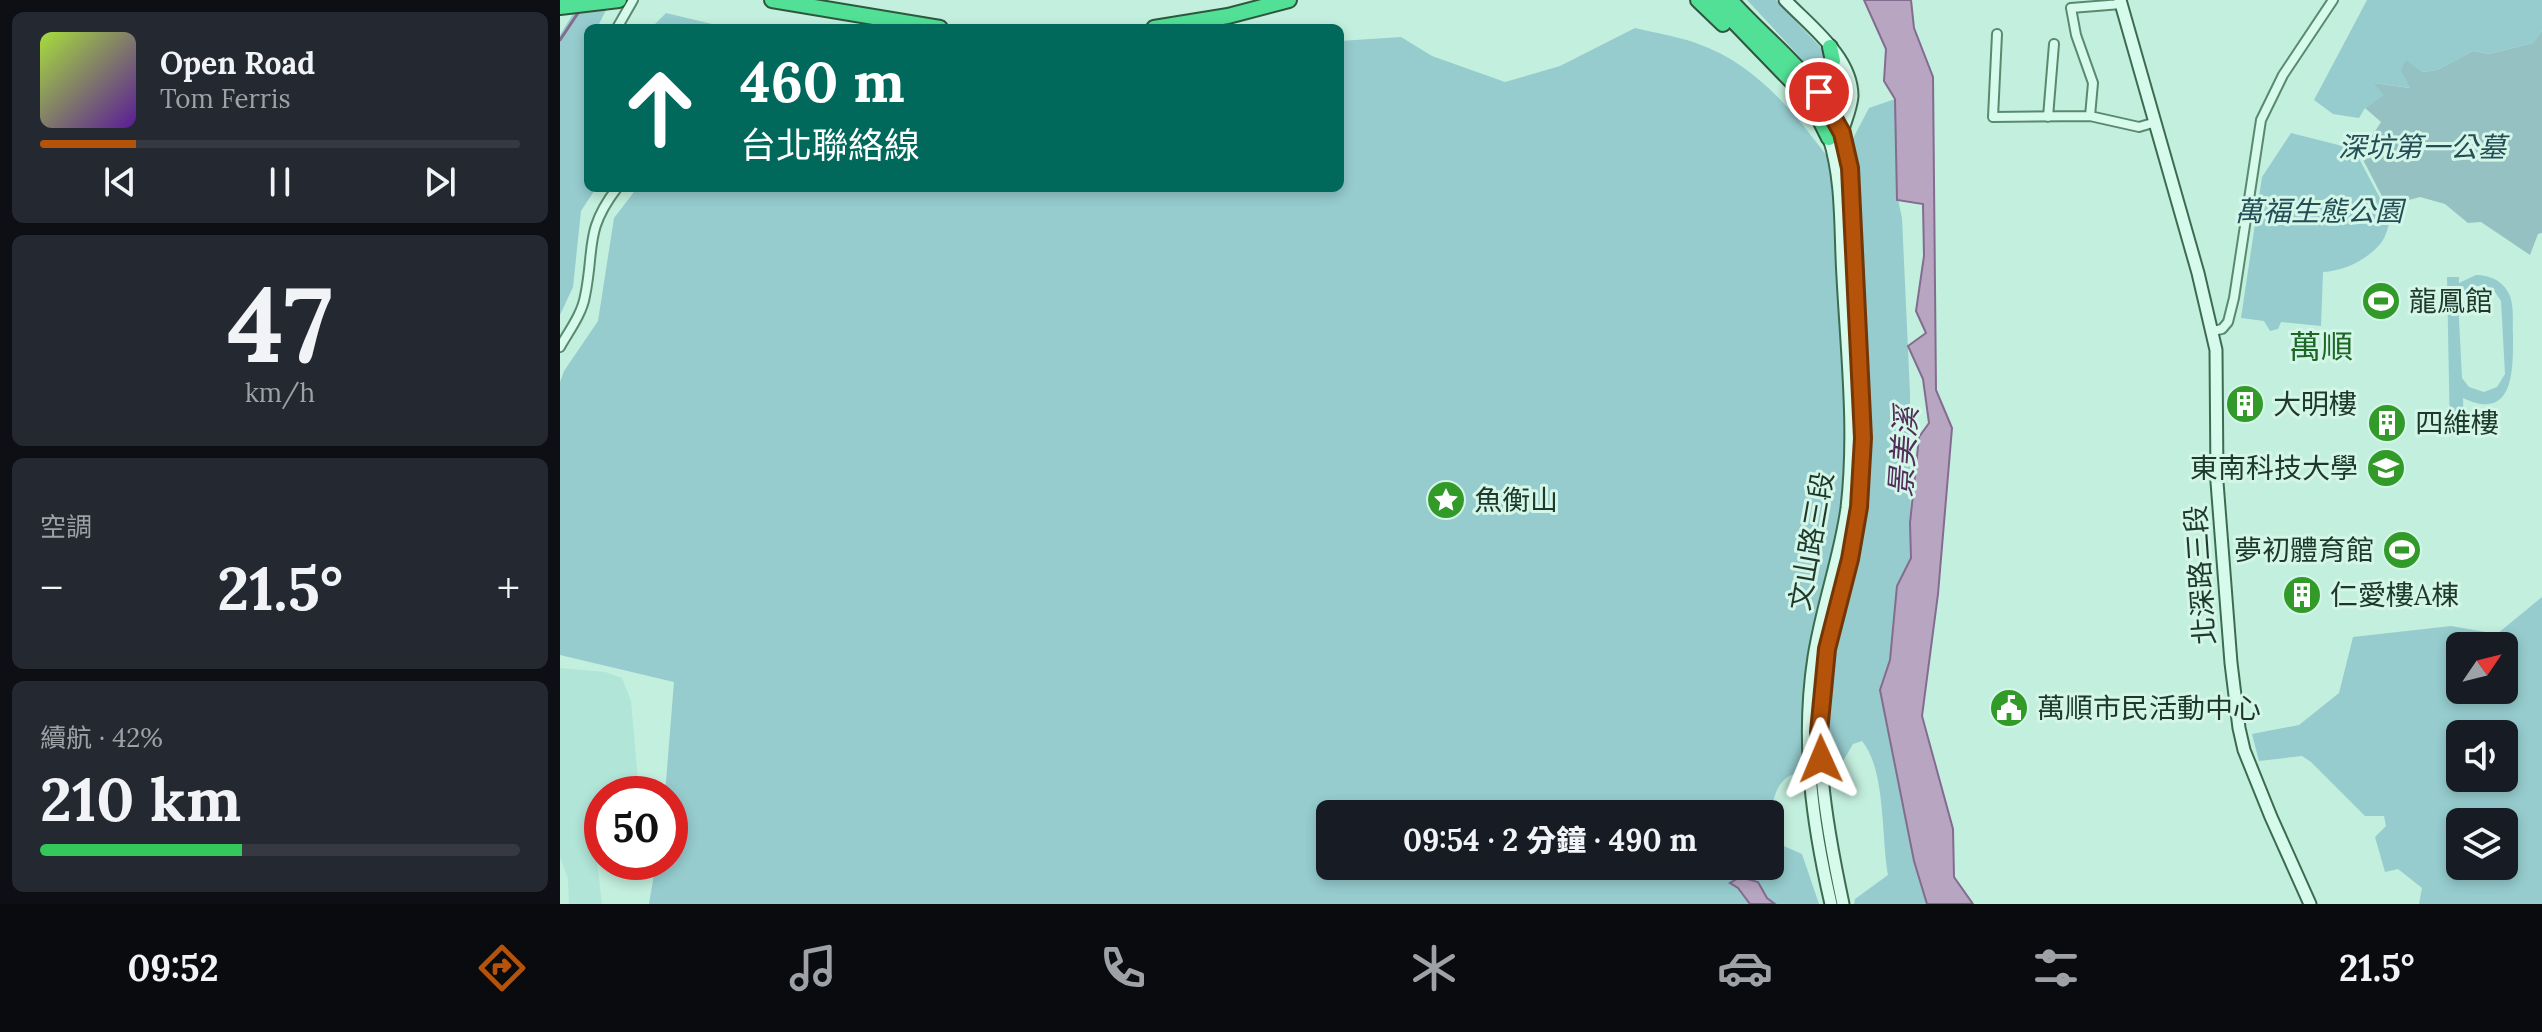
<!DOCTYPE html>
<html lang="zh-TW">
<meta charset="utf-8">
<style>
:root{--surface:#171b24;--page:#242831;--text:#f1f3f6;--muted:#9ea1a6;--line:#363941;--accent:#b45309}
body{margin:0;font-family:Lora,"Noto Sans TC",serif;background:var(--page);color:var(--text);height:100vh;display:flex;flex-direction:column;font-size:30px;white-space:nowrap}
*{box-sizing:border-box;margin:0}
p{font-size:26px;color:var(--muted)}
.icon{flex:none;width:44px;height:44px;fill:none;stroke:currentColor;stroke-width:2;stroke-linecap:round;stroke-linejoin:round}
.map{position:relative;flex:1;overflow:hidden}
.panel{display:flex;flex-direction:column;gap:12px;padding:12px;background:#0d0f14;width:560px}
.panel>*{flex:none}
.guide{position:absolute;left:24px;top:24px;width:760px;height:168px;border-radius:12px;box-shadow:0 4px 12px #0003;background:#00695c;color:#fff;overflow:hidden}
.needle{width:52px;rotate:55deg}
.fabs{position:absolute;left:1886px;top:632px;display:grid;gap:16px}
.fabs a{display:grid;place-items:center;width:72px;height:72px;border-radius:12px;background:var(--surface);box-shadow:0 4px 12px #0003;font-size:40px}
.speed{position:absolute;left:24px;top:776px;display:flex;gap:16px;font-size:40px;font-weight:700;text-align:center}
.speed>*{display:grid;place-content:center;width:104px;height:104px;border-radius:50%;background:var(--surface);box-shadow:0 4px 12px #0003;line-height:1}
.speed .limit{border:12px solid #d22;background:#fff;color:#111}
.pin{position:absolute;display:grid;place-items:center;width:68px;height:68px;color:#fff;margin:-34px;border:4px solid #fff;border-radius:50%;box-shadow:0 2px 8px #0007}
.me{position:absolute;width:88px;margin:-44px;rotate:359deg;stroke-linejoin:round;filter:drop-shadow(0 0 6px #0008)}
.turn{display:flex;align-items:center;gap:28px;height:168px;padding:0 24px;font-size:36px}
.turn .icon{width:104px;height:104px;stroke-width:2.5}
.turn b{display:block;font-size:56px;line-height:68px}
.big{font-size:60px;font-weight:800;line-height:1.1}
.panel .widget{flex:1;display:flex;flex-direction:column;justify-content:center;gap:12px;min-width:0;padding:0 28px;border-radius:12px;background:var(--page)}
.panel .dial{align-items:center;gap:0}
.dial b{font-size:104px;line-height:1}
.song{display:flex;align-items:center;gap:24px}
.cover{width:96px;height:96px;border-radius:12px;background:linear-gradient(135deg,hsl(80 70% 55%),hsl(270 70% 35%))}
.played{height:8px;border-radius:4px;background:linear-gradient(90deg,var(--accent) 20%,var(--line) 20%)}
.keys{display:flex;justify-content:space-around;direction:ltr}
.heat{display:flex;justify-content:space-between;align-items:center;font-size:44px;direction:ltr}
.charge{height:12px;border-radius:6px;background:linear-gradient(90deg,#34c759 42%,var(--line) 0)}
.trip{position:absolute;left:756px;top:800px;width:468px;height:80px;border-radius:12px;background:var(--surface);box-shadow:0 4px 12px #0003;font-weight:800;line-height:80px;text-align:center}
.dock{display:flex;height:128px;justify-content:space-around;align-items:center;background:#090b0e;color:var(--muted)}
.dock .icon{width:56px;height:56px}
.dock .selected{color:var(--accent)}
.dock b{font-size:36px;color:var(--text)}
main{display:flex;flex:1;min-height:0}
.map>svg:first-child{display:block}
</style>
<main>
<section class="panel">
<div class="widget">
<div class="song"><i class="cover"></i><div><b>Open Road</b><p>Tom Ferris</p></div></div>
<div class="played"></div>
<div class="keys"><svg class="icon" aria-label="previous" viewBox="0 0 24 24"><path d="M18 5L8 12l10 7zM5 5v14"/></svg><svg class="icon" aria-label="pause" viewBox="0 0 24 24"><path d="M8 5v14M16 5v14"/></svg><svg class="icon" aria-label="next" viewBox="0 0 24 24"><path d="M6 5l10 7-10 7zM19 5v14"/></svg></div>
</div>
<div class="widget dial"><b>47</b><p>km/h</p></div>
<div class="widget"><p>空調</p>
<div class="heat"><a>−</a><b class="big">21.5°</b><a>+</a></div>
</div>
<div class="widget"><p>續航 · 42%</p><b class="big">210 km</b><div class="charge"></div></div>
</section>
<div class="map">
<svg width="1982" height="904" viewBox="0 0 1982 904">
<rect width="100%" height="100%" fill="#c3efde"/>
<path fill="#b0e5d8" d="M 0,668 L 45,672 L 62,678 L 71,701 L 79,792 L 42,794 L 42,842 L 35,846 L 42,904 L 9,904 L 8,879 L 0,857 Z"/>
<path fill="#96ccce" fill-rule="evenodd" d="M 51,0 L 37,28 L 28,28 L 26,51 L 28,188 L 36,188 L 21,211 L 13,287 L 0,315 L 0,35 L 21,1 Z
M 1187,0 L 1216,0 L 1264,51 L 1266,59 L 1263,66 L 1257,70 L 1250,68 Z
M 1807,0 L 1982,0 L 1982,31 L 1973,43 L 1929,54 L 1913,51 L 1877,70 L 1862,72 L 1851,88 L 1815,83 L 1823,95 L 1805,108 L 1799,118 L 1773,114 L 1754,100 Z
M 106,13 L 169,28 L 91,28 Z
M 1075,28 C 1095,33 1116,36 1136,43 C 1201,66 1237,117 1277,169 L 1309,108 L 1335,99 L 1337,195 L 1342,218 L 1350,393 L 1351,558 L 1337,586 L 1330,660 L 1320,690 L 1354,861 L 1367,904 L 1294,904 L 1295,899 L 1328,875 C 1321,836 1326,770 1302,741 L 1293,744 L 1277,771 C 1265,775 1252,771 1240,773 C 1209,776 1210,819 1212,841 L 1242,854 L 1259,904 L 89,904 L 96,862 L 110,862 L 110,794 L 105,794 L 114,682 L 0,655 L 0,382 L 4,371 L 38,321 L 54,218 L 77,188 L 780,188 L 780,41 L 841,37 L 872,56 L 945,82 L 1000,66 ZM 770,814 L 1210,814 L 1210,866 L 770,866 Z
M 1277,70 C 1285,79 1288,97 1281,108 L 1263,82 Z
M 1731,133 L 1794,149 L 1831,219 C 1828,226 1826,237 1821,243 C 1807,260 1784,271 1763,272 L 1761,326 L 1721,322 L 1718,329 L 1710,331 L 1704,321 L 1681,318 L 1702,177 Z
M 1916,275 C 1929,275 1941,280 1948,292 C 1955,304 1952,321 1953,335 C 1953,368 1955,423 1903,398 L 1904,434 L 1890,435 L 1887,277 L 1899,277 L 1899,283 ZM 1923,285 L 1933,289 L 1941,301 L 1945,374 L 1937,387 L 1924,392 L 1909,387 L 1902,378 L 1898,300 L 1908,288 Z
M 1982,597 L 1982,904 L 1859,904 L 1862,888 L 1838,869 L 1825,872 L 1815,837 L 1826,826 L 1824,816 L 1805,816 L 1751,762 L 1742,756 L 1699,761 L 1692,734 L 1739,725 L 1779,693 L 1793,637 L 1891,626 L 1937,634 ZM 1900,646 L 1944,646 L 1944,690 L 1900,690 ZM 1900,734 L 1944,734 L 1944,778 L 1900,778 ZM 1900,822 L 1944,822 L 1944,866 L 1900,866 Z"/>
<path fill="#96c1c2" d="M 1982,31 L 1982,233 L 1978,234 L 1970,255 L 1921,222 L 1908,223 L 1885,204 L 1860,197 L 1827,206 L 1797,148 L 1812,136 L 1821,122 L 1805,108 L 1823,95 L 1814,83 L 1850,88 L 1841,70 L 1846,60 L 1862,72 L 1877,70 L 1913,51 L 1929,54 L 1973,43 Z"/>
<path fill="#b7a5c2" stroke="#846c90" stroke-width="2" d="M 1304,0 L 1351,0 L 1354,28 L 1373,77 L 1376,390 L 1392,428 L 1378,594 L 1362,716 L 1393,829 L 1394,877 L 1413,904 L 1367,904 L 1354,861 L 1320,690 L 1330,660 L 1337,586 L 1351,558 L 1350,523 L 1359,437 L 1369,423 L 1363,379 L 1348,346 L 1366,333 L 1356,311 L 1364,256 L 1363,204 L 1337,200 L 1335,99 L 1324,81 L 1326,49 Z
M 1180,877 L 1198,882 L 1207,898 L 1215,904 L 1190,904 L 1178,888 L 1170,883 Z"/>
<g fill="none" stroke-linecap="round" stroke-linejoin="round">
<path stroke="#846c90" stroke-width="3" d="M 0,40 L 20,10"/>
<g stroke="#598a6f" stroke-width="12">
<path id="street" d="M 57,28 L 73,0
M 1437,34 L 1433,117 L 1530,116 L 1579,127 L 1596,122
M 1530,116 L 1533,83 L 1516,35 L 1511,8 L 1561,4
M 1488,117 L 1494,44
M 1653,331 L 1662,329 L 1668,322 L 1674,298 L 1701,120 L 1723,75 L 1773,0
M 0,347 C 9,331 22,314 25,296 C 35,248 24,231 57,188"/>
</g>
<g stroke="#3c6c50" stroke-width="15">
<path id="secondary" d="M 1225,0 C 1250,26 1292,57 1292,96 C 1291,109 1285,121 1282,133
M 1560,0 L 1638,273 L 1656,350 L 1657,482 L 1671,663 L 1679,728 L 1684,750 L 1711,817 L 1750,904
M 1282,133 L 1290,168 C 1295,279 1308,391 1299,502 C 1295,553 1275,601 1267,651 C 1252,742 1264,815 1283,904
M 1271,904 C 1252,822 1241,741 1254,657 C 1262,606 1280,558 1287,508 C 1296,431 1287,353 1283,277 C 1280,231 1283,181 1269,138 L 1274,136"/>
</g>
<g stroke="#2e583e" stroke-width="18">
<path id="highway" d="M 212,0 L 380,28
M 1138,0 L 1163,24
M 1153,0 L 1243,93 L 1255,110 L 1269,138
M 1170,0 C 1208,43 1259,78 1282,133
M 0,7 L 59,0
M 594,28 L 668,16 L 729,0
M 1244,75 C 1259,79 1267,76 1273,61 L 1270,47"/>
</g>
<use href="#street" stroke="#d6faec" stroke-width="8"/>
<use href="#secondary" stroke="#d6faec" stroke-width="11"/>
<use href="#highway" stroke="#52e096" stroke-width="14"/>
</g>
<g fill="none" stroke-linecap="round" stroke-linejoin="round">
<g stroke="#753606" stroke-width="20">
<path id="route" d="M 1259,92 L 1282,133 L 1290,168 L 1303,438 L 1299,507 L 1290,559 L 1267,649 L 1259,732 L 1261,759"/>
</g>
<use href="#route" stroke="#b45309" stroke-width="14"/>
</g>
<defs>
<g id="stadium-disc" transform="scale(2)"><circle r="9.5" fill="#329a28" stroke="#d3f6e9"/><path d="M0-5a6.5 5 0 1 0 0 10a6.5 5 0 1 0 0-10ZM-3.5-1.8h7v3.6h-7Z" fill="#fff"/></g>
<g id="building-disc" transform="scale(2)"><circle r="9.5" fill="#329a28" stroke="#d3f6e9"/><path d="M-4-6H4V6H1V3H-1V6H-4ZM-2.5-4.3h1.7v1.8h-1.7ZM.8-4.3h1.7v1.8H.8ZM-2.5-1h1.7V.8h-1.7ZM.8-1h1.7V.8H.8Z" fill="#fff"/></g>
<g id="university-disc" transform="scale(2)"><circle r="9.5" fill="#329a28" stroke="#d3f6e9"/><path d="M0-5L7-2L0 1L-7-2ZM-4 1L0 2.5L4 1V4Q0 6-4 4Z" fill="#fff"/></g>
<g id="sight-disc" transform="scale(2)"><circle r="9.5" fill="#329a28" stroke="#d3f6e9"/><path d="M0-6L1.8-2.2L6-1.7L2.9 1.2L3.7 5.4L0 3.3L-3.7 5.4L-2.9 1.2L-6-1.7L-1.8-2.2Z" fill="#fff"/></g>
<g id="civic-disc" transform="scale(2)"><circle r="9.5" fill="#329a28" stroke="#d3f6e9"/><path d="M-.6-6.5H3V-4.5H.6V-3L4-1V1h2V6H-6V1h2V-1L-.6-3ZM-1.2 2.5V6h2.4V2.5Z" fill="#fff"/></g>
</defs>
<g fill-rule="evenodd">
<use href="#stadium-disc" x="1821" y="301"/>
<use href="#building-disc" x="1685" y="404"/>
<use href="#building-disc" x="1827" y="423"/>
<use href="#university-disc" x="1826" y="468"/>
<use href="#sight-disc" x="886" y="500"/>
<use href="#stadium-disc" x="1842" y="550"/>
<use href="#building-disc" x="1742" y="595"/>
<use href="#civic-disc" x="1449" y="708"/>
</g>
<g text-anchor="middle" dominant-baseline="central" stroke-width="6" stroke-linejoin="round" paint-order="stroke">
<g font-size="28" font-style="italic" fill="#244e56" stroke="#d3f6e9">
<text x="1862" y="147">深坑第一公墓</text>
<text x="1759" y="211">萬福生態公園</text>
</g>
<g font-size="28" fill="#1e3929" stroke="#d3f6e9" text-anchor="start">
<text x="1849" y="301">龍鳳館</text>
<text x="1713" y="404">大明樓</text>
<text x="1855" y="423">四維樓</text>
<text x="1798" y="468" text-anchor="end">東南科技大學</text>
<text x="914" y="500">魚衡山</text>
<text x="1814" y="550" text-anchor="end">夢初體育館</text>
<text x="1770" y="595">仁愛樓A棟</text>
<text x="1477" y="708">萬順市民活動中心</text>
</g>
<g font-size="28" fill="#1e3929" stroke="#d3f6e9">
<text transform="translate(1251 541) rotate(-80)">文山路三段</text>
<text transform="translate(1640 575) rotate(-94)">北深路三段</text>
</g>
<g font-size="30" font-style="italic" fill="#532d59" stroke="#d3f6e9">
<text transform="translate(1343 452) rotate(-86)">景美溪</text>
</g>
<g font-size="32" fill="#1c6725" stroke="#d3f6e9">
<text x="1761" y="346">萬順</text>
</g>
</g>
</svg>
<div class="fabs">
<a><svg class="needle" viewBox="-14 -14 28 28"><path d="M0-13l5 13h-10z" fill="#e53935"/><path d="M0 13l5-13h-10z" fill="#9ea1a6"/></svg></a>
<a><svg class="icon" aria-label="sound" viewBox="0 0 24 24"><path d="M4 9h4l5-4v14l-5-4H4zM17 9q2 3 0 6"/></svg></a>
<a><svg class="icon" aria-label="layers" viewBox="0 0 24 24"><path d="M12 4l9 5-9 5-9-5zM3 14l9 5 9-5"/></svg></a>
</div>
<div class="speed"><div class="limit">50</div></div>
<div class="pin" style="left:1259px;top:92px;background:#d93025"><svg class="icon" aria-label="arrive" viewBox="0 0 24 24"><path d="M6 21V4h12l-3 4 3 4H6"/></svg></div>
<svg class="me" style="left:1261px;top:759px" viewBox="-20 -20 40 40"><path d="M0-17L14 15 0 8-14 15z" fill="#b45309" stroke="#fff" stroke-width="4"/></svg>
<div class="trip">09:54 · 2 分鐘 · 490 m</div>
<div class="guide">
<div class="turn"><svg class="icon" aria-label="ahead" viewBox="0 0 24 24"><path d="M12 20V5M6 11l6-6 6 6"/></svg><div><b>460 m</b>台北聯絡線</div></div>
</div>
</div>
</main>
<nav class="dock">
<b>09:52</b>
<svg class="icon selected" aria-label="directions" viewBox="0 0 24 24"><path d="M12 3l9 9-9 9-9-9zM9 14v-3h6M13 9l2 2-2 2"/></svg>
<svg class="icon" aria-label="music" viewBox="0 0 24 24"><path d="M9 18V5l10-2v13"/><circle cx="6" cy="18" r="3"/><circle cx="16" cy="16" r="3"/></svg>
<svg class="icon" aria-label="phone" viewBox="0 0 24 24"><path d="M5 4h4l2 5-3 2q2 4 5 5l2-3 5 2v4C11 20 4 13 5 4z"/></svg>
<svg class="icon" aria-label="climate" viewBox="0 0 24 24"><path d="M12 3v18M4 7l16 10M4 17L20 7"/></svg>
<svg class="icon" aria-label="car" viewBox="0 0 24 24"><path d="M5 17H2v-5l4-1 3-4h7l3 4 3 1v5h-3M9 17h6M6 11h13"/><circle cx="7" cy="17" r="2"/><circle cx="17" cy="17" r="2"/></svg>
<svg class="icon" aria-label="filters" viewBox="0 0 24 24"><path d="M4 7h16M4 17h16"/><circle cx="9" cy="7" r="2"/><circle cx="15" cy="17" r="2"/></svg>
<b>21.5°</b>
</nav>
